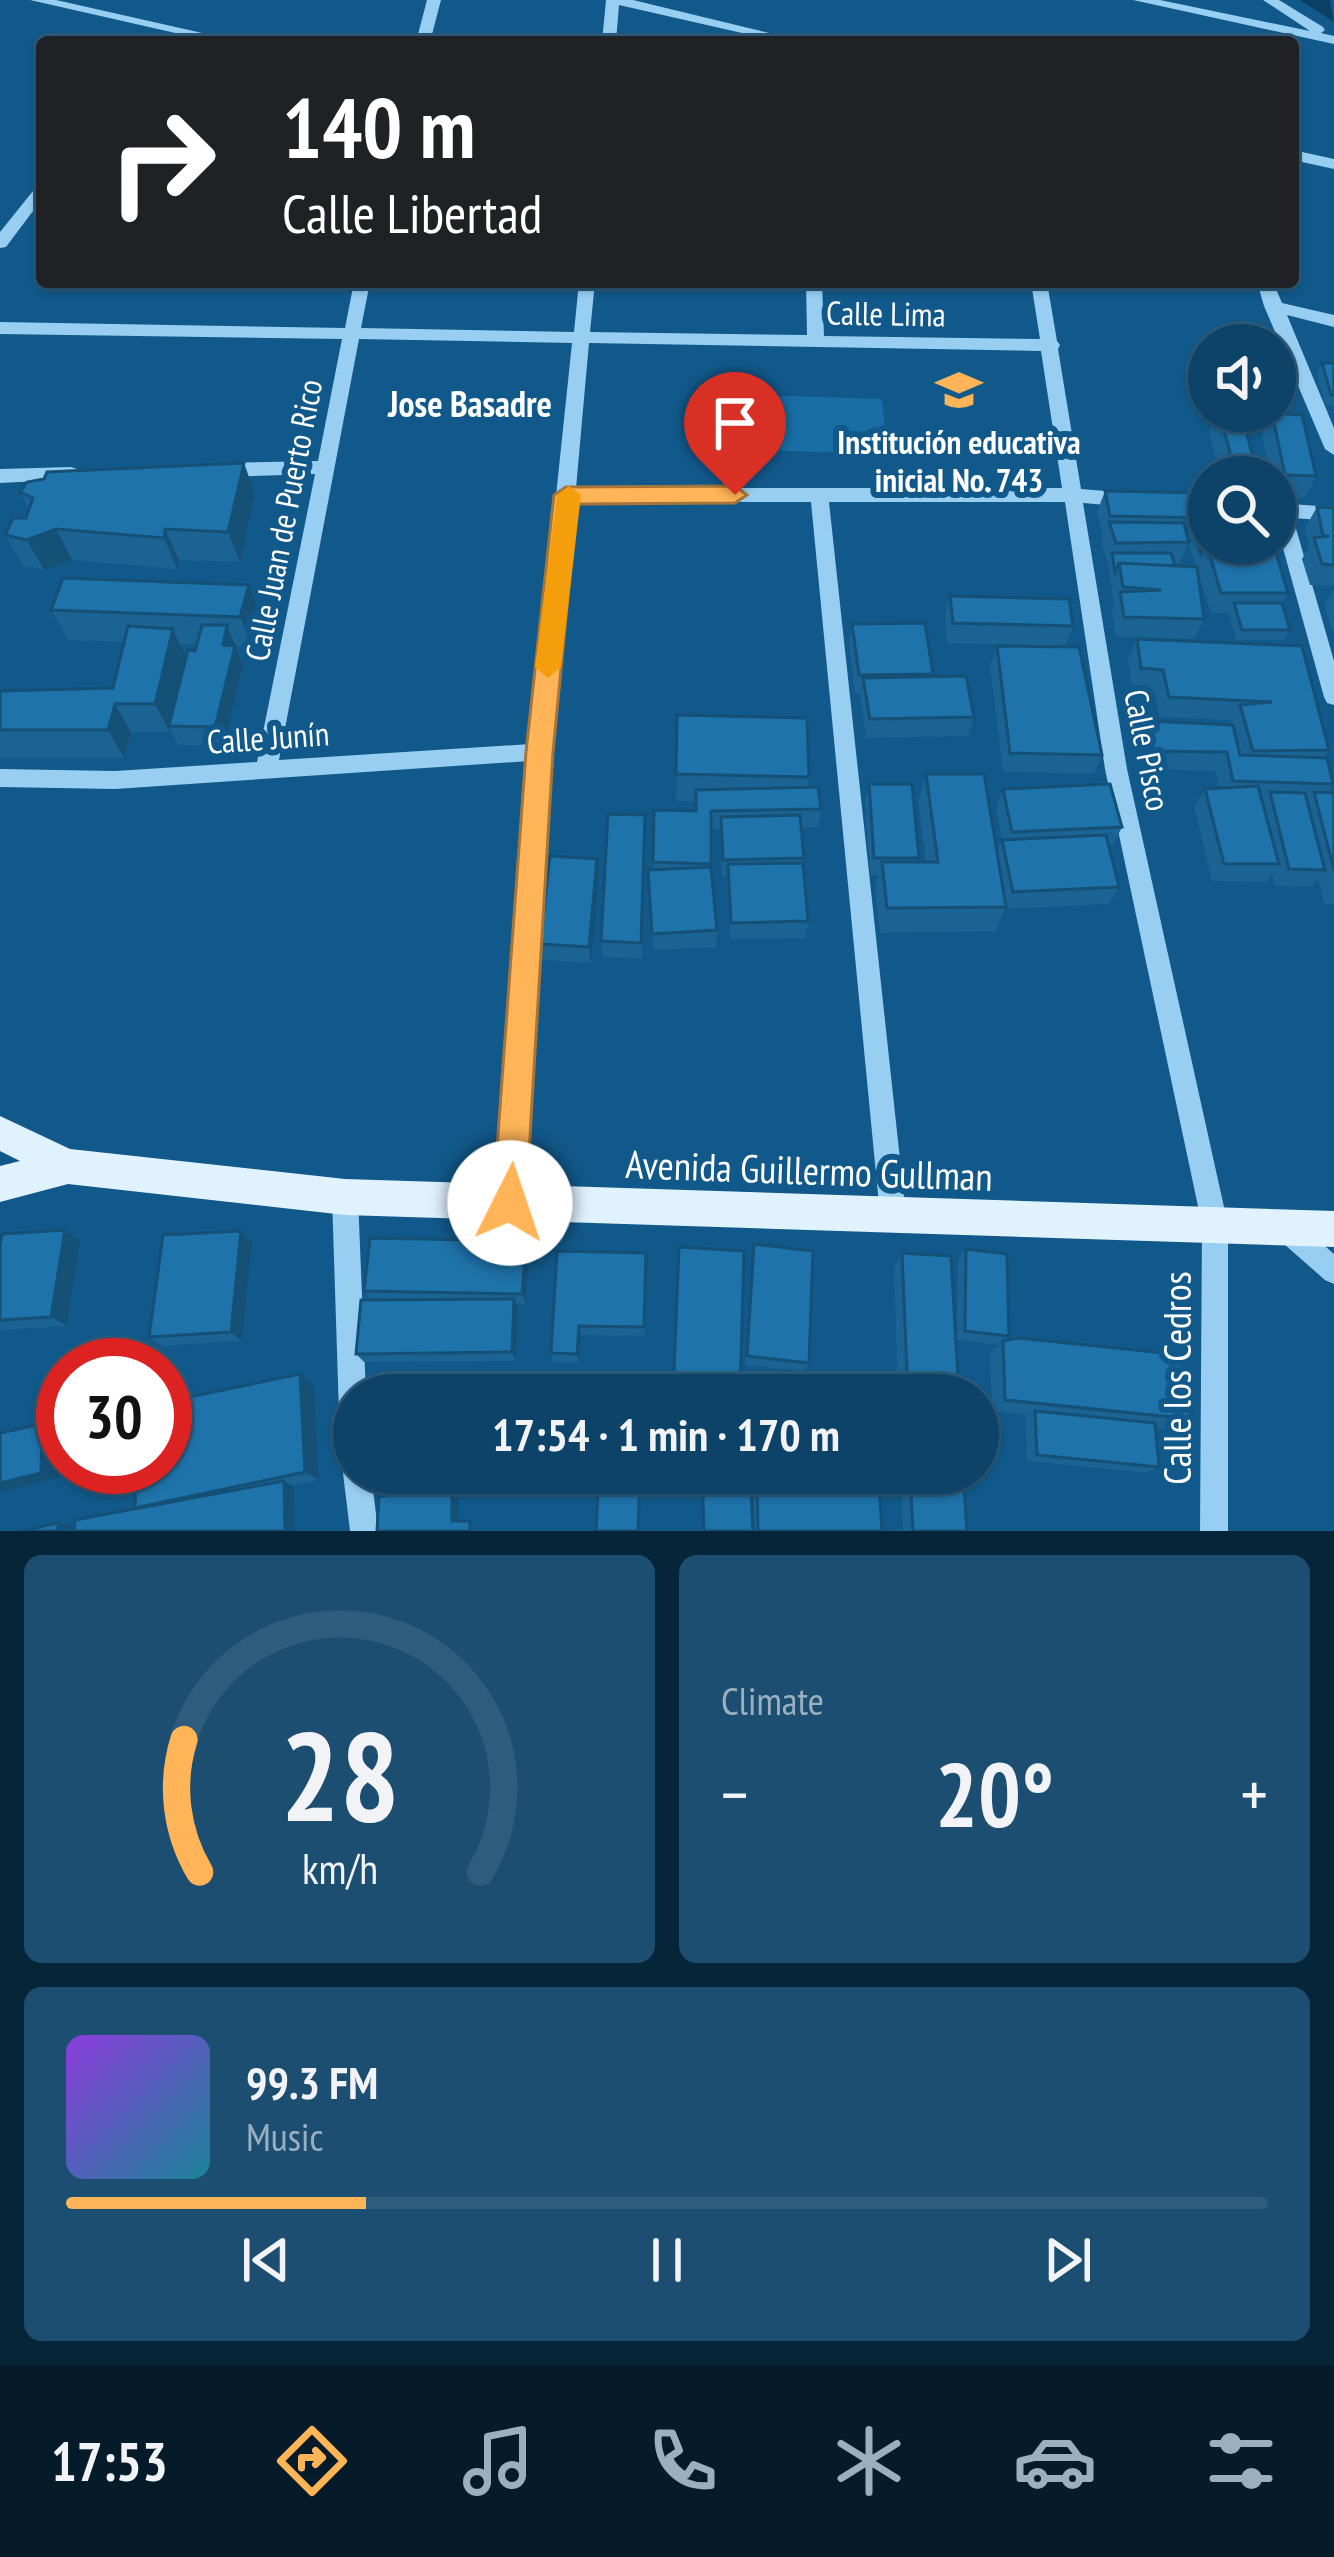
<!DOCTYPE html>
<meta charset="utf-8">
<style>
:root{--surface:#0d4368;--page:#1b4e71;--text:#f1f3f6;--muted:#9ab0c0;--line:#2d5c7c;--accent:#ffb457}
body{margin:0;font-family:"PT Sans Narrow",sans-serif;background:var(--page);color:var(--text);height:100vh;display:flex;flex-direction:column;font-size:45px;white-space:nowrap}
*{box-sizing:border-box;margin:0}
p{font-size:39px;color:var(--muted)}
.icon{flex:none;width:66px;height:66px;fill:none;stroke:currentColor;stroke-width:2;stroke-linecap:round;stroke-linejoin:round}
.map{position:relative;height:1531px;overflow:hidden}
.drawer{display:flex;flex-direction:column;gap:24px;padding:24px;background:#072539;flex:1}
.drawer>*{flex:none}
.top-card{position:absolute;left:36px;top:36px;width:1263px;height:252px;border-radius:12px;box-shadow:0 3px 9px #0004,0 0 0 3px var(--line);background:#202124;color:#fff;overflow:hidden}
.tools{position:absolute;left:1188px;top:324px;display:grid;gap:24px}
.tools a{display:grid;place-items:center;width:108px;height:108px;border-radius:50%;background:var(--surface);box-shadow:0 3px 9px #0004,0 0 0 3px var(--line);font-size:60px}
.speed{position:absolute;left:36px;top:1338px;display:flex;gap:24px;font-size:60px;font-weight:700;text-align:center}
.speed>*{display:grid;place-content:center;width:156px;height:156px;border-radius:50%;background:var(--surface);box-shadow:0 3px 9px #0004,0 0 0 3px var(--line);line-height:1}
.speed .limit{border:18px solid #d22;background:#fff;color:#111}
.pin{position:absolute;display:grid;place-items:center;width:102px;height:102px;color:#fff;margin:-123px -51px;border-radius:50% 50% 50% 0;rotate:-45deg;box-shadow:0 0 12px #0007}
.pin .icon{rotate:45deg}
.me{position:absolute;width:132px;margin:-66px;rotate:4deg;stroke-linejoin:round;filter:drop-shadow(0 0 9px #0008)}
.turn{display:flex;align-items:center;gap:42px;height:252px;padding:0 48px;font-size:54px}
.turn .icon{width:156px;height:156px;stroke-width:2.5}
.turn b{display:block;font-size:84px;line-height:102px}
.big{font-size:90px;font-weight:700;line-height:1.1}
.drawer .widget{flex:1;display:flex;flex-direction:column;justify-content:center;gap:18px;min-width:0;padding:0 42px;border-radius:18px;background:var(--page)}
.drawer .dial{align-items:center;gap:0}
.dial svg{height:312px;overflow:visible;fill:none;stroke:var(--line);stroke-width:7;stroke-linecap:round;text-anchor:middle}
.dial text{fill:var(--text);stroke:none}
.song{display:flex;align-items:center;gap:36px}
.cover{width:144px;height:144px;border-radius:18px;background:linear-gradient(135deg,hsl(270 70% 55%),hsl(190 70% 35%))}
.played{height:12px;border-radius:6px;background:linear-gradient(90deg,var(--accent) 25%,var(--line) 25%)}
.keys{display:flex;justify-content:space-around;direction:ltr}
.heat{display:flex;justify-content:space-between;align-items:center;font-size:66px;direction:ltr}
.drawer .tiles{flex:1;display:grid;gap:24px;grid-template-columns:1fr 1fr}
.widget:last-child{grid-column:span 2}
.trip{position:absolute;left:333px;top:1374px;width:666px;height:120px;border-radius:60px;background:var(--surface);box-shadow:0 3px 9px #0004,0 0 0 3px var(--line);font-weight:700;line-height:120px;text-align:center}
.tabs{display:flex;height:192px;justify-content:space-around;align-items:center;background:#051b2a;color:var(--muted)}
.tabs .icon{width:84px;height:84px}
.tabs .current{color:var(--accent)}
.tabs b{font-size:54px;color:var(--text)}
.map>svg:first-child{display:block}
</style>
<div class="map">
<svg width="1334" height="1531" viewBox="0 0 1334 1531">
<rect width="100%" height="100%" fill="#11598a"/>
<path fill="#196ea5" d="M 752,395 L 882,399 L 887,454 L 752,450 Z"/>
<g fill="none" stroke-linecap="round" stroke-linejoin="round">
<path fill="#0a4066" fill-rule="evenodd" d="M 1300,0 L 1330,0 L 1334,22 Z"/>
<path fill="#97cef1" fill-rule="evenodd" d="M 30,0 L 56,0 L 242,42 L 215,42 Z
M 427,0 L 441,0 L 430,42 L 416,42 Z
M 606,0 L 633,0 L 806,42 L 781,42 L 619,5 L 616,42 L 602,42 Z
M 1133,0 L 1160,0 L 1310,31 L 1263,0 L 1279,0 L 1323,27 L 1325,30 L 1321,33 L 1334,36 L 1334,44 Z
M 1293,150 L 1334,159 L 1334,169 L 1293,160 Z
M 42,184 L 42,199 L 6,247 L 0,248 L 0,232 L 37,186 Z
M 354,282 L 370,282 L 361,328 L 574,332 L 579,282 L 595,282 L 590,332 L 807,335 L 806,282 L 822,282 L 824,336 L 1040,339 L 1031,282 L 1047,282 L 1057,341 L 1060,345 L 1058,349 L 1081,489 L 1131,493 L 1140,500 L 1131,507 L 1083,503 L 1127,769 L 1228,1225 L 1228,1531 L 1200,1531 L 1202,1225 L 1105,769 L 1065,502 L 829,502 L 906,1215 L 902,1224 L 893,1228 L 884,1224 L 880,1215 L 811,502 L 574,502 L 550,752 L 523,1203 L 519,1212 L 510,1216 L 501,1212 L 497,1203 L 529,761 L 115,789 L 0,787 L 0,769 L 115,771 L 257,762 L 315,474 L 223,477 L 214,470 L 223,463 L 318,461 L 342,339 L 0,334 L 0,322 L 345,328 ZM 359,339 L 572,343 L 530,744 L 279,760 ZM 589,343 L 1041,351 L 1062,488 L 576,488 Z
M 1257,282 L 1273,282 L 1282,303 L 1334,315 L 1334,327 L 1287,315 L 1334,428 L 1334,455 L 1325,449 L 1264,306 Z
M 71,467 L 77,469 L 80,474 L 77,479 L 0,483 L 0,469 Z
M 1275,503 L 1334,507 L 1334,521 L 1293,518 L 1334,661 L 1334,705 L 1327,703 L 1324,697 L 1275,519 Z
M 345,1184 L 354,1188 L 358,1197 L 366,1395 L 354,1395 L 354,1458 L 344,1454 L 340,1444 L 332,1197 L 336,1188 Z
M 1285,1215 L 1294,1219 L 1334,1254 L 1334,1284 L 1325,1280 L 1276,1237 L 1272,1228 L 1276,1219 Z
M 354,1460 L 354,1473 L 371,1473 L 378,1531 L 350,1531 L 343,1473 L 347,1463 Z"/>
<path fill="#e1f2ff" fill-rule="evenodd" d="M 0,1116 L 70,1149 L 345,1179 L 1334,1211 L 1334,1247 L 345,1215 L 68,1184 L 0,1202 L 0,1166 L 20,1161 L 0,1151 Z"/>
</g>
<path fill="#1a6392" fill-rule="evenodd" d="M 1322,363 L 1334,363 L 1334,406 L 1325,406 L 1317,374 Z
M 1219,411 L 1256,469 L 1253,477 L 1221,477 L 1209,432 Z
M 1272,413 L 1316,476 L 1305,498 L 1275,496 L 1275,477 L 1270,477 L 1262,435 Z
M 1105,491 L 1209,493 L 1209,543 L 1288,593 L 1282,603 L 1290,630 L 1284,640 L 1236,640 L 1229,613 L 1211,613 L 1189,545 L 1192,539 L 1188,539 L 1189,542 L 1180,563 L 1174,563 L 1204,619 L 1194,639 L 1116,637 L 1112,612 L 1114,606 L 1108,564 L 1101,542 L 1103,537 L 1097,512 Z
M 20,492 L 255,494 L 240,562 L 179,560 L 177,569 L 72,560 L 44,570 L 23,566 L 5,535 L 26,518 L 29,509 Z
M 1317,507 L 1334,508 L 1334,586 L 1310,585 L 1302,559 L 1309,547 L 1305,528 Z
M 1334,589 L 1334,631 L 1332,631 L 1324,605 Z
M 950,596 L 1073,626 L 1065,646 L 947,643 L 945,616 Z
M 51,610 L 260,615 L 252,647 L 236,646 L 243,665 L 224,746 L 178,745 L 170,729 L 170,732 L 131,732 L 124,758 L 0,758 L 0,691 L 113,688 L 124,642 L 68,640 ZM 180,644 L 197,645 L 195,651 L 186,658 Z
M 852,624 L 933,674 L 932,676 L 974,717 L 968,736 L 866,738 L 860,694 L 855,694 L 849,644 Z
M 1137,639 L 1302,646 L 1329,750 L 1323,758 L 1333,784 L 1327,793 L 1334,793 L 1334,904 L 1324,904 L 1318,879 L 1311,887 L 1275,886 L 1272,874 L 1267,882 L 1212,881 L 1194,807 L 1205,789 L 1219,788 L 1215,771 L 1144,769 L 1137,740 L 1146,721 L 1229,725 L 1231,720 L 1159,717 L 1154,690 L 1132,687 L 1128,659 Z
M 997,646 L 1102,755 L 1094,774 L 1003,772 L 990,666 Z
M 677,715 L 809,777 L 808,788 L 821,809 L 818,827 L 801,827 L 808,921 L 805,938 L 730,939 L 727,877 L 722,877 L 720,829 L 711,829 L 711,867 L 717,930 L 716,947 L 653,950 L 648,888 L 653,870 L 654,810 L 695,811 L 696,801 L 676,801 Z
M 926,774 L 997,852 L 1002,840 L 996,808 L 1003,789 L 1122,827 L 1113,845 L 1108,845 L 1119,887 L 1109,904 L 1005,909 L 996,931 L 880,933 L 875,887 L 879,875 L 870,875 L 865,802 L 869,784 L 919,858 L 918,862 L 926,862 L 918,801 Z
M 646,833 L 642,959 L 602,957 L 601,941 Z
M 597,859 L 599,876 L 591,963 L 543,960 L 540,944 Z
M 65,1230 L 80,1241 L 67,1326 L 3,1330 L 0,1328 L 0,1245 Z
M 241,1231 L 252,1242 L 242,1341 L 162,1346 L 149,1337 Z
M 526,1241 L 529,1252 L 526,1304 L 516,1304 L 518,1309 L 516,1361 L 364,1362 L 356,1354 L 371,1300 L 364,1291 Z
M 754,1244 L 809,1363 L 805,1371 L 745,1365 Z
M 966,1249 L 1009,1336 L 1004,1341 L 1192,1419 L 1172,1429 L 1155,1428 L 1159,1467 L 1146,1473 L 1027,1461 L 1025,1418 L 1029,1415 L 992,1411 L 990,1354 L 999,1345 L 957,1340 L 958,1259 Z
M 902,1253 L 959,1395 L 898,1395 L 894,1268 Z
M 646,1263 L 645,1336 L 581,1335 L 579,1363 L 554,1362 L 551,1353 Z
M 300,1374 L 314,1386 L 319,1480 L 292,1486 L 294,1487 L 74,1527 L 137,1508 Z
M 753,1473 L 878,1473 L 882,1531 L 755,1531 Z
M 901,1473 L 963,1473 L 967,1531 L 903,1531 Z"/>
<path fill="#155077" d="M 244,463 L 255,494 L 240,562 L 228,532 Z
M 56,529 L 72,560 L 44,570 L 27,540 Z
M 165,529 L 179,560 L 177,569 L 164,538 Z
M 249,585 L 260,615 L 252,647 L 240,617 Z
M 227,625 L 243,665 L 224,746 L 215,727 L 223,645 Z
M 173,629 L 186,658 L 169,726 L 170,732 L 155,704 Z
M 115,704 L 131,732 L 124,758 L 108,730 Z
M 597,859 L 599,876 L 591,963 L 589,947 Z
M 65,1230 L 80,1241 L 67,1326 L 51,1317 Z
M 241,1231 L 252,1242 L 242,1341 L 231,1332 Z
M 526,1241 L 529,1252 L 526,1304 L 522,1294 Z
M 514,1299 L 518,1309 L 516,1361 L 512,1352 Z
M 579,1326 L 581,1335 L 579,1363 L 577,1354 Z
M 300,1374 L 314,1386 L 319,1480 L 305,1472 Z
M 42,1424 L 58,1430 L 78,1467 L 120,1467 L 73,1477 L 58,1472 L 58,1478 L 0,1492 L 0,1483 Z
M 284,1481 L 294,1487 L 295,1531 L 285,1531 Z
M 452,1493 L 458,1498 L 457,1526 L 452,1521 Z
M 58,1523 L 74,1527 L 74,1531 L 58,1531 Z"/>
<path fill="#1e73aa" stroke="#155077" stroke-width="3" d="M 1322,363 L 1334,363 L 1334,395 L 1331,395 Z
M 1219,411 L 1241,411 L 1256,469 L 1234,468 Z
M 1272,413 L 1302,415 L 1316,476 L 1285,475 Z
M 244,463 L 228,532 L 165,529 L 164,538 L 56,529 L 27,540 L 5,535 L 13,518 L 26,518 L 33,498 L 20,492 L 27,482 L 44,479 L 47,472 Z
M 1105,491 L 1209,493 L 1209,518 L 1110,516 Z
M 1317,507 L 1334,508 L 1334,565 L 1322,564 L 1314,538 L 1329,536 L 1323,536 Z
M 1109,522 L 1184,523 L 1189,542 L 1116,543 Z
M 1209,533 L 1209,542 L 1206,542 L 1201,553 L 1194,534 Z
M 1206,542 L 1273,543 L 1288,593 L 1221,593 Z
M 1112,553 L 1171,553 L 1175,566 L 1119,563 L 1115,573 Z
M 1119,563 L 1197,567 L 1204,619 L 1124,617 L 1120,592 L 1161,590 L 1123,587 Z
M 63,578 L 249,585 L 240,617 L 51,610 Z
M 950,596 L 1069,599 L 1073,626 L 953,623 Z
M 1234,603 L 1282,603 L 1290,630 L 1242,630 Z
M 925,623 L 933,674 L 859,675 L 852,624 Z
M 202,625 L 227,625 L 223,645 L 235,646 L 215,727 L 169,726 L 188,650 L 195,651 Z
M 128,626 L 173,629 L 155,704 L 115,704 L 108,730 L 0,730 L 0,691 L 113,688 Z
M 1137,639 L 1302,646 L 1329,750 L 1253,751 L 1240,705 L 1272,702 L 1169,697 L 1163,670 L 1141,668 Z
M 997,646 L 1079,647 L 1102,755 L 1010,753 Z
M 966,676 L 974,717 L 870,719 L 863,678 Z
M 677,715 L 807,718 L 809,777 L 676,774 Z
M 1146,721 L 1233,725 L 1240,755 L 1327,758 L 1333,784 L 1233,781 L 1227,752 L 1154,751 Z
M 926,774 L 984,774 L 1006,907 L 887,908 L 882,862 L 938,862 Z
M 869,784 L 912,784 L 919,858 L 874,858 Z
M 1110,784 L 1122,827 L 1012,832 L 1003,789 Z
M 1258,786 L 1279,864 L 1224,864 L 1205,789 Z
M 818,787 L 821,809 L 711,811 L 711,864 L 653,862 L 654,810 L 696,811 L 696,790 Z
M 1270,792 L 1305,793 L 1325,870 L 1289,869 Z
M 1314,792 L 1334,793 L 1334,870 Z
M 608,814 L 645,815 L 641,943 L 601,941 Z
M 800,815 L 804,858 L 723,860 L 721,817 Z
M 1106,835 L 1119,887 L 1013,892 L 1002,840 Z
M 550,856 L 597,859 L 589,947 L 540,944 Z
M 803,863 L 808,921 L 731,923 L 728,864 Z
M 711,867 L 717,930 L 652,934 L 648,870 Z
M 65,1230 L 51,1317 L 0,1320 L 0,1245 L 2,1234 Z
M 241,1231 L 231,1332 L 149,1337 L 163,1235 Z
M 370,1238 L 526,1241 L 522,1294 L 364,1291 Z
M 754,1244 L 813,1251 L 809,1363 L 747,1356 Z
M 679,1247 L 744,1251 L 740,1395 L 673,1395 Z
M 966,1249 L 1007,1254 L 1009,1336 L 965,1331 Z
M 557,1251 L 646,1253 L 644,1327 L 579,1326 L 577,1354 L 551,1353 Z
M 902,1253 L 951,1256 L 959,1395 L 908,1395 Z
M 514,1299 L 512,1352 L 356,1354 L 361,1300 Z
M 1018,1338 L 1184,1355 L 1192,1419 L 1005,1400 L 1003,1341 Z
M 300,1374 L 305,1472 L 135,1508 L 136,1467 L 165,1467 L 165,1402 Z
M 1035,1411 L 1155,1423 L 1159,1467 L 1037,1455 Z
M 42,1424 L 41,1473 L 0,1483 L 0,1433 Z
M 63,1428 L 63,1467 L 78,1467 L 57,1472 L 57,1429 Z
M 599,1473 L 640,1473 L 638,1531 L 596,1531 Z
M 702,1473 L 750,1473 L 753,1531 L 704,1531 Z
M 757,1473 L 878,1473 L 882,1531 L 758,1531 Z
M 910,1473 L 963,1473 L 967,1531 L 913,1531 Z
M 284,1481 L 285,1531 L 74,1531 L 75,1520 Z
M 452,1493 L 452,1521 L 470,1521 L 470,1531 L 377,1531 L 379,1496 Z
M 58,1523 L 58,1531 L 21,1531 Z"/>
<path fill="#ffb457" stroke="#a67539" stroke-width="3" d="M 735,486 L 747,495 L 735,503 L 577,504 L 553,752 L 526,1203 L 521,1215 L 510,1219 L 498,1215 L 493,1203 L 526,752 L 554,495 L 566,487 Z"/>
<path fill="#f59e0b" d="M 569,486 L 581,495 L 561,667 L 548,678 L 535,667 L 557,495 Z"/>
<defs>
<g id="school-bare" transform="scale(3.6)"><path d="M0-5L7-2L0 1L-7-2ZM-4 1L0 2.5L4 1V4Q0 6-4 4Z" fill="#ffb457" stroke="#11598a" stroke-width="2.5" paint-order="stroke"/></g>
</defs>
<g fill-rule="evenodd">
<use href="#school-bare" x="959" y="390"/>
</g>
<g text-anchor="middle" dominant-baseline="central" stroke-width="12" stroke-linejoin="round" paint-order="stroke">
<g font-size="33" fill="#fff" stroke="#11598a">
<text transform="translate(886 313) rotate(1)">Calle Lima</text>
<text transform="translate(283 520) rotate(-79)">Calle Juan de Puerto Rico</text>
<text transform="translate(268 737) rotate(-4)">Calle Junín</text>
<text transform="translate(1148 750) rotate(79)">Calle Pisco</text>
</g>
<g font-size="33" font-weight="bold" fill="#fff" stroke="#11598a">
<text x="959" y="441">Institución educativa<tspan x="959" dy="38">inicial No. 743</tspan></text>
</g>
<g font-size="36" font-weight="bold" fill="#fff" stroke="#11598a">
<text x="470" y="403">Jose Basadre</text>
</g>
<g font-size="39" fill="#fff" stroke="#11598a">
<text transform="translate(809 1170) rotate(2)">Avenida Guillermo Gullman</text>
<text transform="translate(1176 1378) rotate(-90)">Calle los Cedros</text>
</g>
</g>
</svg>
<div class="tools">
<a><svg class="icon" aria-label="sound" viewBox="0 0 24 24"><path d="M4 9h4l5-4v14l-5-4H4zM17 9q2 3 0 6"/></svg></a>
<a><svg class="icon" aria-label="search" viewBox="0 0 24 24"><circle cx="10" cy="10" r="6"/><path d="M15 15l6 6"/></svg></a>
</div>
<div class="speed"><div class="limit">30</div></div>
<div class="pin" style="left:735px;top:495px;background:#d93025"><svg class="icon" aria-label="arrive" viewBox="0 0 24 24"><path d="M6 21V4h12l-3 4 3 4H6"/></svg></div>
<svg class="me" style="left:510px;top:1203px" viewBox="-20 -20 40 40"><circle r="19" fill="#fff"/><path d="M0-13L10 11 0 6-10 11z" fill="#ffb457"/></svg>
<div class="trip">17:54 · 1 min · 170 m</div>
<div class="top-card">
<div class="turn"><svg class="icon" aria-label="right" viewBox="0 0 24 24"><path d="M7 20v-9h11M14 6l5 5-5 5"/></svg><div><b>140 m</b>Calle Libertad</div></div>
</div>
</div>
<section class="drawer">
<div class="tiles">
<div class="widget dial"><svg viewBox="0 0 100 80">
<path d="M14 69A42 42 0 1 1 86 69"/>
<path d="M14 69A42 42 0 0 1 10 35" stroke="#ffb457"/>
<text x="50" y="56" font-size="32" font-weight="700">28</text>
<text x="50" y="72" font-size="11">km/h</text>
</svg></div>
<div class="widget"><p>Climate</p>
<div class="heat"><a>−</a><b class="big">20°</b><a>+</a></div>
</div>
<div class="widget">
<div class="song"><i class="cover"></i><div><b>99.3 FM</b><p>Music</p></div></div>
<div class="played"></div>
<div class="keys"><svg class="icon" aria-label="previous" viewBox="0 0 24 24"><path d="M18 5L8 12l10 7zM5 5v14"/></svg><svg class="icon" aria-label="pause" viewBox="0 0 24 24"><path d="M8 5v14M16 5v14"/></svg><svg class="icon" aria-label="next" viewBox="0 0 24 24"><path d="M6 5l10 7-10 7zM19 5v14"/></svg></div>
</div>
</div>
</section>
<nav class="tabs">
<b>17:53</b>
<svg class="icon current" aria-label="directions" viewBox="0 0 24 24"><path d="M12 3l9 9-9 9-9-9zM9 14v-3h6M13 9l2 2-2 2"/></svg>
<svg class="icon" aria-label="music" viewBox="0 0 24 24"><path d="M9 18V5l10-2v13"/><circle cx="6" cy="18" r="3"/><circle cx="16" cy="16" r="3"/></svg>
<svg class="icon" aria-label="phone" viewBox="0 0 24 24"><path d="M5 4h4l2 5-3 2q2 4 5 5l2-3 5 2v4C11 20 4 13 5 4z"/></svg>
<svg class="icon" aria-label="climate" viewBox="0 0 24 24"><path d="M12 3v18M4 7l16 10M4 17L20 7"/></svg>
<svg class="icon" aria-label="car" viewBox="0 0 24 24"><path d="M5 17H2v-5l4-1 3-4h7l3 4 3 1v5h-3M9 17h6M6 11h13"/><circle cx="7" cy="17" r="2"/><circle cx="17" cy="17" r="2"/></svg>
<svg class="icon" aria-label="filters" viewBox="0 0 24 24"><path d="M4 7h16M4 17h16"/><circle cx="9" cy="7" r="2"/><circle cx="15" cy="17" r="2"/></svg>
</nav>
